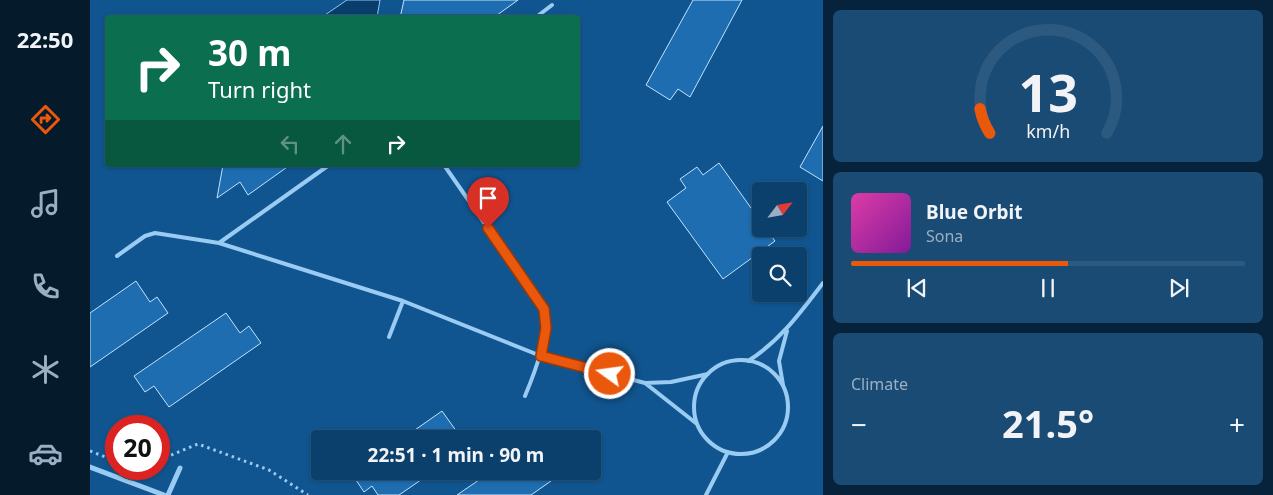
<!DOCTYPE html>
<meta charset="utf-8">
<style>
:root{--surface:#0c406c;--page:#1a4b74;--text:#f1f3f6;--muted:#9aafc2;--line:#2c597f;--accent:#ea580c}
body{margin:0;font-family:"Noto Sans",sans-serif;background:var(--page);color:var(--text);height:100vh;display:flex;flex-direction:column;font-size:19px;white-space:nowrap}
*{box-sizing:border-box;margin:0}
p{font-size:16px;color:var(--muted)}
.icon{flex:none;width:28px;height:28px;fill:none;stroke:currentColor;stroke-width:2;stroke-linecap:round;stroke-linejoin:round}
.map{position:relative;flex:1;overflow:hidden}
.panel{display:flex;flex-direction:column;gap:10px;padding:10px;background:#07233b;width:450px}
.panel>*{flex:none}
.banner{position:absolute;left:15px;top:15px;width:475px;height:152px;border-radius:5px;box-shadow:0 1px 4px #0004,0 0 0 1px var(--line);background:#0b6e4f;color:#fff;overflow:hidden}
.needle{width:32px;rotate:59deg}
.controls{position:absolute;left:662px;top:182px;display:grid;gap:10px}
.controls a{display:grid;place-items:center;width:55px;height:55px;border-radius:5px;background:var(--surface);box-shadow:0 1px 4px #0004,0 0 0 1px var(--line);font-size:25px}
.speed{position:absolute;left:15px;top:415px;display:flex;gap:10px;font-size:25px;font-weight:700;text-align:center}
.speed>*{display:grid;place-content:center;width:65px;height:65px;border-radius:50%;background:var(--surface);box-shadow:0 1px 4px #0004,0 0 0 1px var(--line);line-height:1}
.speed .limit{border:8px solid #d22;background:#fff;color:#111}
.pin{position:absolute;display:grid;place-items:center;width:42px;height:42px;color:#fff;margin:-51px -21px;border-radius:50% 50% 50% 0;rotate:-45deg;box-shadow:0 0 5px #0007}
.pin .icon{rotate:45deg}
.me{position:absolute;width:55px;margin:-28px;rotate:284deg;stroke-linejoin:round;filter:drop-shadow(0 0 4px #0008)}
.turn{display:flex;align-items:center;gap:18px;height:105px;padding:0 20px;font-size:22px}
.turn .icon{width:65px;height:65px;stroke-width:2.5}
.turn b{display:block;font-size:35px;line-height:42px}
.lanes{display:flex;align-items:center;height:48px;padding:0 20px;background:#0003;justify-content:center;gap:25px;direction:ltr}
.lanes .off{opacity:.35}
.big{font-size:38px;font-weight:700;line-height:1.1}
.panel .card{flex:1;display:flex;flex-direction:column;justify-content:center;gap:8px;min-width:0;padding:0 18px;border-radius:8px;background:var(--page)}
.panel .dial{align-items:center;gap:0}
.dial svg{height:130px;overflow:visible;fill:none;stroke:var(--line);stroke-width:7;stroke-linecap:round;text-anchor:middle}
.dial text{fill:var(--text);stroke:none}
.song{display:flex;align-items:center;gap:15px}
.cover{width:60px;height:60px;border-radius:8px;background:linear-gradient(135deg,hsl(320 70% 55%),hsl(290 70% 35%))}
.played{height:5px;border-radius:2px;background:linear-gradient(90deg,var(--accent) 55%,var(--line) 55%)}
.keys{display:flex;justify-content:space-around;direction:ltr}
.heat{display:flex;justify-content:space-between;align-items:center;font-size:28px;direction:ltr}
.trip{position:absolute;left:221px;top:430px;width:290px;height:50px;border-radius:5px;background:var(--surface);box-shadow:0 1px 4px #0004,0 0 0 1px var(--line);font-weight:700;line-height:50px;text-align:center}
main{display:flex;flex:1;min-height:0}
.tab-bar{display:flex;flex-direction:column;width:90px;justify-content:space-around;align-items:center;background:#051a2b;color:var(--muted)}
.tab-bar .icon{width:35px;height:35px}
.tab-bar .active{color:var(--accent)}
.tab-bar b{font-size:22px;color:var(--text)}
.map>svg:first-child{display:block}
</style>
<main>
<nav class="tab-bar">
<b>22:50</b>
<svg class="icon active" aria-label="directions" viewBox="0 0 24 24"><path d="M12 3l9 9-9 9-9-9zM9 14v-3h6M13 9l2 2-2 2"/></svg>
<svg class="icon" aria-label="music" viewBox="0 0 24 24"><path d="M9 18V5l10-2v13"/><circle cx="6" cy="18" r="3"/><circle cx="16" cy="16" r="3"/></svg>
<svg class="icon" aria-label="phone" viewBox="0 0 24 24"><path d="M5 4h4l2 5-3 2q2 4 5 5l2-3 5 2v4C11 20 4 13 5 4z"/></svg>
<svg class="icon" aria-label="climate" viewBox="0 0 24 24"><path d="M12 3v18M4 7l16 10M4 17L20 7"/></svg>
<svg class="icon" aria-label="car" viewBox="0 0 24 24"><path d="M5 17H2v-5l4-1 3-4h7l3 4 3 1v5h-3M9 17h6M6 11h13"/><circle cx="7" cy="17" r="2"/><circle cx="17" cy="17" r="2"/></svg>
</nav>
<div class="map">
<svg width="733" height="495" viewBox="0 0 733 495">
<rect width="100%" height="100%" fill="#105590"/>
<path fill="#093d6c" stroke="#8cc8f7" d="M 257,0 L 290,0 L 287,17 L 232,17 Z"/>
<path fill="#1d6db0" stroke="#c2e3fe" d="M 314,0 L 428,0 L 403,18 L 310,18 Z
M 603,0 L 652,0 L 600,97 L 588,89 L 580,100 L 556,85 Z
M 733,126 L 733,181 L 710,167 Z
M 629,163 L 671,222 L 671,229 L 676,229 L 685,241 L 633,279 L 577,202 L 596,188 L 590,179 L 607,167 L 613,175 Z
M 133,165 L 200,165 L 158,195 L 150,182 L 127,198 Z
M 46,281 L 60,302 L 67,297 L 78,313 L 0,367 L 0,313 Z
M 136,313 L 150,333 L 159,326 L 171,343 L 79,407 L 64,386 L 55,392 L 44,376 Z
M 352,411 L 372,439 L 312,439 Z
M 260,471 L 344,471 L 309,495 L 288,495 L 282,486 L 274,492 Z
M 402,471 L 455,471 L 461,481 L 441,495 L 367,495 Z"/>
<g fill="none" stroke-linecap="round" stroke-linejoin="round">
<path stroke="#9acbf3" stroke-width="3" stroke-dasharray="2.5 4" stroke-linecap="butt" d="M 0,451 L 26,461
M 69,460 L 108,444 L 179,470 L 218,495"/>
<path stroke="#9acbf3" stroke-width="4" d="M 445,18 L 462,5
M 354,165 L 454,309 C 457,341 447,367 435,396
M 129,243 L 239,165
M 27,256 L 55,236 L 65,233 L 129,243 L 313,301 L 451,356 L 555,383 L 581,382 L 618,374
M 299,337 L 313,301
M604 407a47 47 0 1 1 94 0a47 47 0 1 1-94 0Z
M 658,361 C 690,341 710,313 733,283
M 555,383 L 607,424
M 693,385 L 689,361 L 697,331
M 616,495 L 638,452"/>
<path stroke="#9acbf3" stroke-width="5" d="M 0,467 L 74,495
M 78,495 L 90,468"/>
</g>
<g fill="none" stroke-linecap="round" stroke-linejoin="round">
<g stroke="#983908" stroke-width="12">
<path id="route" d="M 398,228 L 454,309 L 456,328 L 451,356 L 520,374"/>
</g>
<use href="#route" stroke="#ea580c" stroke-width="9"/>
</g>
</svg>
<div class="controls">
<a><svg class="needle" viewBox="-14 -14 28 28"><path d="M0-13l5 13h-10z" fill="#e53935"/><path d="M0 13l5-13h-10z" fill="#9aafc2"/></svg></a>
<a><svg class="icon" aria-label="search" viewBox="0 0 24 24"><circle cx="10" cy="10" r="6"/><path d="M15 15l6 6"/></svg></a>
</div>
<div class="speed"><div class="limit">20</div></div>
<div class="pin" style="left:398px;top:228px;background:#d93025"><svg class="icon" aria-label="arrive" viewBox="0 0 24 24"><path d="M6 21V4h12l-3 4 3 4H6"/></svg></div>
<svg class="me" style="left:520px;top:374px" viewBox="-20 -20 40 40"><circle r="17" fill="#ea580c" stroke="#fff" stroke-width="3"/><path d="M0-11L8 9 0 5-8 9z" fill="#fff"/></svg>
<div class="trip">22:51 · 1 min · 90 m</div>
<div class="banner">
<div class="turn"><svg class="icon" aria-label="right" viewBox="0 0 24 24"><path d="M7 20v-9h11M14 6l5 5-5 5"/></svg><div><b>30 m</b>Turn right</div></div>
<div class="lanes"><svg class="icon off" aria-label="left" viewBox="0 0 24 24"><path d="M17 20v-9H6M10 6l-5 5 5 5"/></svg><svg class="icon off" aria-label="ahead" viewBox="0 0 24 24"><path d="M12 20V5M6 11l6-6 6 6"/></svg><svg class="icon" aria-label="right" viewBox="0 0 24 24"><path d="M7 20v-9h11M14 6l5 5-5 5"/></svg></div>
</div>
</div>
<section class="panel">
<div class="card dial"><svg viewBox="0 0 100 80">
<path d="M14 69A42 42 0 1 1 86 69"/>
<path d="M14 69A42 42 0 0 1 8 54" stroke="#ea580c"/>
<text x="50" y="56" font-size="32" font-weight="700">13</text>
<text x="50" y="72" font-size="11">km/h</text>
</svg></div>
<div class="card">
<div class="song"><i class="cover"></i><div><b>Blue Orbit</b><p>Sona</p></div></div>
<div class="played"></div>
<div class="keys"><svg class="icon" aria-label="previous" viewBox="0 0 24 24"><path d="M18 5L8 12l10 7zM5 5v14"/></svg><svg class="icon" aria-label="pause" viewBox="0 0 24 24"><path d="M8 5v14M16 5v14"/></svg><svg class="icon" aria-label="next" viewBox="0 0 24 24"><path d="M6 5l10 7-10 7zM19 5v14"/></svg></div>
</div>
<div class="card"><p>Climate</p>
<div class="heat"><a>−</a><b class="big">21.5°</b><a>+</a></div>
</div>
</section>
</main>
